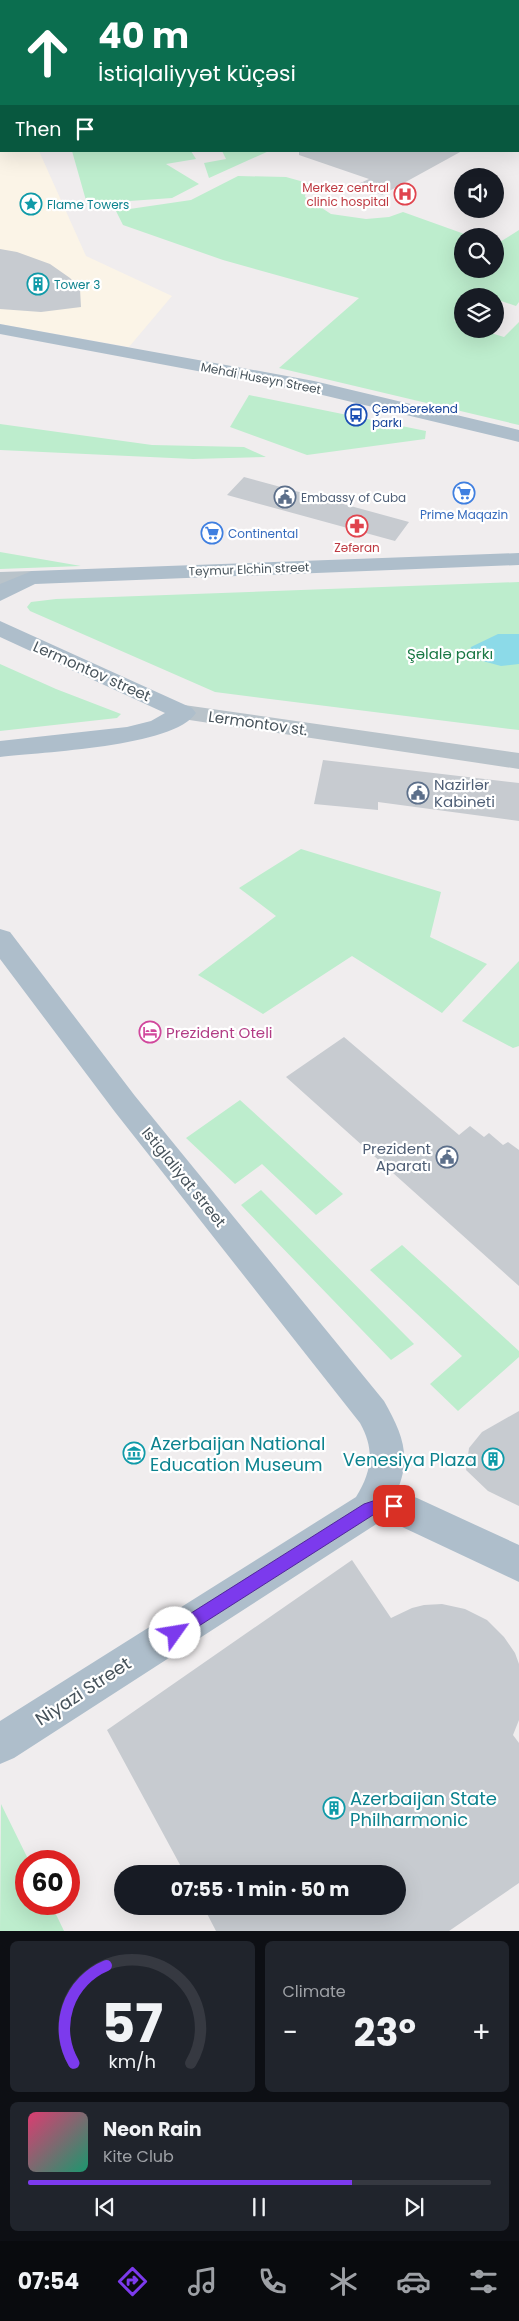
<!DOCTYPE html>
<meta charset="utf-8">
<style>
:root{--surface:#171b24;--page:#20242c;--text:#f1f3f6;--muted:#9ea1a6;--line:#363941;--accent:#7c3aed}
body{margin:0;font-family:Poppins,sans-serif;background:var(--page);color:var(--text);height:100vh;display:flex;flex-direction:column;font-size:19px;white-space:nowrap}
*{box-sizing:border-box;margin:0}
p{font-size:16px;color:var(--muted)}
.icon{flex:none;width:28px;height:28px;fill:none;stroke:currentColor;stroke-width:2;stroke-linecap:round;stroke-linejoin:round}
.map{position:relative;height:1931px;overflow:hidden}
.drawer{display:flex;flex-direction:column;gap:10px;padding:10px;background:#0d0f14;flex:1}
.drawer>*{flex:none}
.top-card{position:absolute;left:0px;top:0px;width:520px;height:152px;box-shadow:0 5px 20px #0002;background:#0b6e4f;color:#fff;overflow:hidden}
.fabs{position:absolute;left:454px;top:168px;display:grid;gap:10px}
.fabs a{display:grid;place-items:center;width:50px;height:50px;border-radius:50%;background:var(--surface);box-shadow:0 5px 20px #0002;font-size:25px}
.speed{position:absolute;left:15px;top:1850px;display:flex;gap:10px;font-size:25px;font-weight:700;text-align:center}
.speed>*{display:grid;place-content:center;width:65px;height:65px;border-radius:50%;background:var(--surface);box-shadow:0 5px 20px #0002;line-height:1}
.speed .limit{border:8px solid #d22;background:#fff;color:#111}
.pin{position:absolute;display:grid;place-items:center;width:42px;height:42px;color:#fff;margin:-21px;border-radius:10px;box-shadow:0 2px 8px #0006}
.me{position:absolute;width:55px;margin:-28px;rotate:58deg;stroke-linejoin:round;filter:drop-shadow(0 0 4px #0008)}
.turn{display:flex;align-items:center;gap:18px;height:105px;padding:0 15px;font-size:22px}
.turn .icon{width:65px;height:65px;stroke-width:2.5}
.turn b{display:block;font-size:35px;line-height:42px}
.then{display:flex;align-items:center;height:48px;padding:0 15px;background:#0003;gap:10px;font-size:19px}
.big{font-size:38px;font-weight:700;line-height:1.1}
.drawer .tile{flex:1;display:flex;flex-direction:column;justify-content:center;gap:8px;min-width:0;padding:0 18px;border-radius:8px;background:var(--page)}
.drawer .dial{align-items:center;gap:0}
.dial svg{height:130px;overflow:visible;fill:none;stroke:var(--line);stroke-width:7;stroke-linecap:round;text-anchor:middle}
.dial text{fill:var(--text);stroke:none}
.song{display:flex;align-items:center;gap:15px}
.cover{width:60px;height:60px;border-radius:8px;background:linear-gradient(135deg,hsl(340 70% 55%),hsl(160 70% 35%))}
.played{height:5px;border-radius:2px;background:linear-gradient(90deg,var(--accent) 70%,var(--line) 70%)}
.keys{display:flex;justify-content:space-around;direction:ltr}
.heat{display:flex;justify-content:space-between;align-items:center;font-size:28px;direction:ltr}
.drawer .tiles{flex:1;display:grid;gap:10px;grid-template-columns:1fr 1fr}
.tile:last-child{grid-column:span 2}
.trip{position:absolute;left:114px;top:1865px;width:292px;height:50px;border-radius:25px;background:var(--surface);box-shadow:0 5px 20px #0002;font-weight:700;line-height:50px;text-align:center}
.tabs{display:flex;height:80px;justify-content:space-around;align-items:center;background:#090b0e;color:var(--muted)}
.tabs .icon{width:35px;height:35px}
.tabs .active{color:var(--accent)}
.tabs b{font-size:22px;color:var(--text)}
.map>svg:first-child{display:block}
</style>
<div class="map">
<svg width="519" height="1931" viewBox="0 0 519 1931">
<rect width="100%" height="100%" fill="#f0edee"/>
<path fill="#fbf4e7" d="M 0,145 L 1,151 L 39,151 L 86,256 L 172,296 L 129,347 L 0,324 Z"/>
<path fill="#bdedcd" d="M 72,151 L 191,151 L 196,159 L 166,164 L 199,184 L 172,198 L 87,204 Z
M 222,151 L 269,151 L 209,178 L 204,163 L 226,159 Z
M 238,176 L 286,177 L 311,184 L 306,187 L 305,197 L 331,214 L 366,219 L 389,217 L 403,212 L 470,236 L 462,236 L 462,269 L 495,269 L 495,245 L 519,230 L 519,302 L 516,306 L 495,299 L 495,296 L 462,296 L 462,314 L 454,321 L 462,324 L 462,329 L 478,329 L 504,337 L 519,322 L 519,425 L 279,368 L 359,298 L 223,260 L 123,225 L 116,211 L 191,200 Z
M 249,395 L 426,431 L 425,439 L 307,455 L 230,427 Z
M 0,424 L 152,445 L 244,447 L 266,457 L 193,459 L 0,450 Z
M 0,552 L 81,566 L 0,569 Z
M 519,582 L 519,730 L 215,692 L 30,611 L 27,607 L 31,602 L 56,599 Z
M 0,664 L 56,689 L 121,714 L 117,718 L 0,731 Z
M 301,849 L 441,892 L 430,937 L 487,964 L 442,1013 L 352,956 L 263,1014 L 198,975 L 276,916 L 239,888 Z
M 519,961 L 519,1046 L 513,1048 L 462,1021 Z
M 240,1100 L 343,1194 L 316,1215 L 262,1164 L 235,1184 L 186,1138 Z
M 261,1190 L 414,1344 L 391,1360 L 241,1205 Z
M 402,1245 L 519,1351 L 519,1357 L 458,1411 L 430,1384 L 462,1356 L 370,1270 Z
M 1,1804 L 29,1861 L 26,1861 L 26,1904 L 51,1904 L 64,1931 L 0,1931 Z"/>
<path fill="#8cdae8" d="M 498,634 L 519,634 L 519,664 L 501,666 L 468,657 L 471,647 Z"/>
<path fill="#c7cbd0" d="M 299,151 L 462,151 L 382,195 L 356,185 L 369,179 L 299,155 Z
M 0,249 L 17,252 L 50,264 L 70,278 L 80,289 L 81,307 L 41,312 L 0,309 Z
M 244,477 L 325,499 L 409,522 L 395,541 L 227,495 Z
M 323,760 L 519,783 L 519,821 L 378,802 L 378,810 L 314,804 Z
M 344,1037 L 459,1135 L 470,1126 L 484,1137 L 489,1133 L 503,1145 L 508,1142 L 519,1150 L 519,1286 L 286,1077 Z
M 519,1411 L 519,1506 L 488,1491 L 466,1470 L 469,1448 L 482,1432 Z
M 352,1560 L 391,1618 L 412,1608 L 424,1605 L 442,1604 L 465,1609 L 487,1620 L 504,1637 L 515,1653 L 519,1664 L 519,1720 L 513,1735 L 519,1743 L 519,1883 L 449,1931 L 216,1931 L 203,1906 L 398,1906 L 398,1874 L 185,1874 L 107,1730 Z"/>
<g fill="none" stroke-linecap="round" stroke-linejoin="round">
<path fill="#b9c3ca" fill-rule="evenodd" d="M 32,571 L 40,573 L 43,578 L 40,583 L 0,586 L 0,572 Z
M 184,705 L 519,753 L 519,769 L 176,718 L 172,713 L 176,708 Z"/>
<path fill="#aebecb" fill-rule="evenodd" d="M 0,137 L 1,137 L 1,147 L 0,147 Z
M 0,324 L 314,381 L 519,430 L 519,442 L 314,393 L 0,334 Z
M 519,553 L 519,565 L 35,584 L 0,601 L 0,584 L 32,571 Z
M 0,621 L 192,708 L 196,713 C 174,747 41,752 0,757 L 0,741 L 127,727 L 151,721 L 165,713 L 0,637 Z
M 0,929 L 10,932 L 135,1096 L 384,1401 C 402,1433 412,1456 397,1491 L 417,1498 L 519,1545 L 519,1582 L 400,1526 L 382,1522 L 378,1523 L 14,1758 L 0,1764 L 0,1721 L 356,1497 C 372,1471 375,1450 360,1423 L 115,1112 L 0,959 Z"/>
</g>
<path fill="#7c3aed" stroke="#51269a" d="M 382,1498 L 399,1501 L 401,1506 L 399,1511 L 373,1515 L 180,1638 L 175,1640 L 169,1638 L 167,1633 L 169,1627 L 364,1504 Z"/>
<defs>
<g id="hospital-ring" transform="scale(1.125)"><circle r="9.5" fill="#fff" stroke="#e0444e" stroke-width="1.5"/><path d="M-5-5h3v3.5h4V-5h3V5h-3V1.5h-4V5h-3Z" fill="#e0444e"/></g>
<g id="sight-ring" transform="scale(1.125)"><circle r="9.5" fill="#fff" stroke="#0f9aa8" stroke-width="1.5"/><path d="M0-6L1.8-2.2L6-1.7L2.9 1.2L3.7 5.4L0 3.3L-3.7 5.4L-2.9 1.2L-6-1.7L-1.8-2.2Z" fill="#0f9aa8"/></g>
<g id="building-ring" transform="scale(1.125)"><circle r="9.5" fill="#fff" stroke="#0f9aa8" stroke-width="1.5"/><path d="M-4-6H4V6H1V3H-1V6H-4ZM-2.5-4.3h1.7v1.8h-1.7ZM.8-4.3h1.7v1.8H.8ZM-2.5-1h1.7V.8h-1.7ZM.8-1h1.7V.8H.8Z" fill="#0f9aa8"/></g>
<g id="bus-ring" transform="scale(1.125)"><circle r="9.5" fill="#fff" stroke="#1a4fb4" stroke-width="1.5"/><path d="M-5-6H5V4H4V6H2V4H-2V6H-4V4H-5ZM-3.5-4V0h7V-4ZM-3.5 1.2v1.5H-2V1.2ZM2 1.2v1.5H3.5V1.2Z" fill="#1a4fb4"/></g>
<g id="supermarket-ring" transform="scale(1.125)"><circle r="9.5" fill="#fff" stroke="#3f7fe0" stroke-width="1.5"/><path d="M-6-5.5h2.5l.6 2H6L4.5 2H-2.5L-4.4-4H-6ZM-1.5 3.2a1.3 1.3 0 1 0 .1 0ZM3 3.2a1.3 1.3 0 1 0 .1 0Z" fill="#3f7fe0"/></g>
<g id="civic-ring" transform="scale(1.125)"><circle r="9.5" fill="#fff" stroke="#5c6f8a" stroke-width="1.5"/><path d="M-.6-6.5H3V-4.5H.6V-3L4-1V1h2V6H-6V1h2V-1L-.6-3ZM-1.2 2.5V6h2.4V2.5Z" fill="#5c6f8a"/></g>
<g id="pharmacy-ring" transform="scale(1.125)"><circle r="9.5" fill="#fff" stroke="#e0444e" stroke-width="1.5"/><path d="M-2-6h4v4h4v4h-4v4h-4v-4h-4v-4h4Z" fill="#e0444e"/></g>
<g id="hotel-ring" transform="scale(1.125)"><circle r="9.5" fill="#fff" stroke="#d1479c" stroke-width="1.5"/><path d="M-6-4.5h1.5V1H6V5H4.5V3h-9V5H-6ZM-4 0a1.8 1.8 0 1 1 3.6 0ZM.5 0V-2.5h3Q6-2.5 6 0Z" fill="#d1479c"/></g>
<g id="museum-ring" transform="scale(1.125)"><circle r="9.5" fill="#fff" stroke="#0f9aa8" stroke-width="1.5"/><path d="M0-6L6-3V-2H-6V-3ZM-5-1h2V3h-2ZM-1-1h2V3h-2ZM3-1h2V3H3ZM-6 4H6V6H-6Z" fill="#0f9aa8"/></g>
</defs>
<g fill-rule="evenodd">
<use href="#hospital-ring" x="405" y="194"/>
<use href="#sight-ring" x="31" y="204"/>
<use href="#building-ring" x="38" y="284"/>
<use href="#bus-ring" x="356" y="415"/>
<use href="#supermarket-ring" x="464" y="493"/>
<use href="#civic-ring" x="285" y="497"/>
<use href="#pharmacy-ring" x="357" y="526"/>
<use href="#supermarket-ring" x="212" y="533"/>
<use href="#civic-ring" x="418" y="793"/>
<use href="#hotel-ring" x="150" y="1032"/>
<use href="#civic-ring" x="447" y="1157"/>
<use href="#museum-ring" x="134" y="1453"/>
<use href="#building-ring" x="493" y="1459"/>
<use href="#building-ring" x="334" y="1808"/>
</g>
<g text-anchor="middle" dominant-baseline="central" stroke-width="4.5" stroke-linejoin="round" paint-order="stroke">
<g font-size="12" fill="#be3a42" stroke="#fff" text-anchor="end">
<text x="389" y="187">Merkez central<tspan x="389" dy="14">clinic hospital</tspan></text>
<text x="357" y="547" text-anchor="middle">Zəfəran</text>
</g>
<g font-size="12" fill="#0d838f" stroke="#fff" text-anchor="start">
<text x="47" y="204">Flame Towers</text>
<text x="54" y="284">Tower 3</text>
</g>
<g font-size="12" fill="#46525a" stroke="#fff">
<text transform="translate(261 378) rotate(11)">Mehdi Huseyn Street</text>
<text transform="translate(249 569) rotate(-2)">Teymur Elchin street</text>
</g>
<g font-size="12" fill="#164399" stroke="#fff" text-anchor="start">
<text x="372" y="408">Çəmbərəkənd<tspan x="372" dy="14">parkı</tspan></text>
</g>
<g font-size="12" fill="#4e5e75" stroke="#fff" text-anchor="start">
<text x="301" y="497">Embassy of Cuba</text>
</g>
<g font-size="12" fill="#366cbe" stroke="#fff">
<text x="464" y="514">Prime Maqazin</text>
<text x="228" y="533" text-anchor="start">Continental</text>
</g>
<g font-size="15" fill="#1a7844" stroke="#fff">
<text x="450" y="653">Şəlalə parkı</text>
</g>
<g font-size="15" fill="#46525a" stroke="#fff">
<text transform="translate(92 671) rotate(24)">Lermontov street</text>
<text transform="translate(258 723) rotate(8)">Lermontov st.</text>
<text transform="translate(184 1177) rotate(51)">Istiglaliyat street</text>
</g>
<g font-size="15" fill="#4e5e75" stroke="#fff" text-anchor="start">
<text x="434" y="784">Nazirlər<tspan x="434" dy="17">Kabineti</tspan></text>
<text x="431" y="1148" text-anchor="end">Prezident<tspan x="431" dy="17">Aparatı</tspan></text>
</g>
<g font-size="15" fill="#b23c85" stroke="#fff" text-anchor="start">
<text x="166" y="1032">Prezident Oteli</text>
</g>
<g font-size="18" fill="#0d838f" stroke="#fff" text-anchor="start">
<text x="150" y="1443">Azerbaijan National<tspan x="150" dy="21">Education Museum</tspan></text>
<text x="477" y="1459" text-anchor="end">Venesiya Plaza</text>
<text x="350" y="1798">Azerbaijan State<tspan x="350" dy="21">Philharmonic</tspan></text>
</g>
<g font-size="18" fill="#46525a" stroke="#fff">
<text transform="translate(83 1691) rotate(-33)">Niyazi Street</text>
</g>
</g>
</svg>
<div class="fabs">
<a><svg class="icon" aria-label="sound" viewBox="0 0 24 24"><path d="M4 9h4l5-4v14l-5-4H4zM17 9q2 3 0 6"/></svg></a>
<a><svg class="icon" aria-label="search" viewBox="0 0 24 24"><circle cx="10" cy="10" r="6"/><path d="M15 15l6 6"/></svg></a>
<a><svg class="icon" aria-label="layers" viewBox="0 0 24 24"><path d="M12 4l9 5-9 5-9-5zM3 14l9 5 9-5"/></svg></a>
</div>
<div class="speed"><div class="limit">60</div></div>
<div class="pin" style="left:394px;top:1506px;background:#d93025"><svg class="icon" aria-label="arrive" viewBox="0 0 24 24"><path d="M6 21V4h12l-3 4 3 4H6"/></svg></div>
<svg class="me" style="left:175px;top:1633px" viewBox="-20 -20 40 40"><circle r="19" fill="#fff"/><path d="M0-13L10 11 0 6-10 11z" fill="#7c3aed"/></svg>
<div class="trip">07:55 · 1 min · 50 m</div>
<div class="top-card">
<div class="turn"><svg class="icon" aria-label="ahead" viewBox="0 0 24 24"><path d="M12 20V5M6 11l6-6 6 6"/></svg><div><b>40 m</b>İstiqlaliyyət küçəsi</div></div>
<div class="then">Then<svg class="icon" aria-label="arrive" viewBox="0 0 24 24"><path d="M6 21V4h12l-3 4 3 4H6"/></svg></div>
</div>
</div>
<section class="drawer">
<div class="tiles">
<div class="tile dial"><svg viewBox="0 0 100 80">
<path d="M14 69A42 42 0 1 1 86 69"/>
<path d="M14 69A42 42 0 0 1 34 9" stroke="#7c3aed"/>
<text x="50" y="56" font-size="32" font-weight="700">57</text>
<text x="50" y="72" font-size="11">km/h</text>
</svg></div>
<div class="tile"><p>Climate</p>
<div class="heat"><a>−</a><b class="big">23°</b><a>+</a></div>
</div>
<div class="tile">
<div class="song"><i class="cover"></i><div><b>Neon Rain</b><p>Kite Club</p></div></div>
<div class="played"></div>
<div class="keys"><svg class="icon" aria-label="previous" viewBox="0 0 24 24"><path d="M18 5L8 12l10 7zM5 5v14"/></svg><svg class="icon" aria-label="pause" viewBox="0 0 24 24"><path d="M8 5v14M16 5v14"/></svg><svg class="icon" aria-label="next" viewBox="0 0 24 24"><path d="M6 5l10 7-10 7zM19 5v14"/></svg></div>
</div>
</div>
</section>
<nav class="tabs">
<b>07:54</b>
<svg class="icon active" aria-label="directions" viewBox="0 0 24 24"><path d="M12 3l9 9-9 9-9-9zM9 14v-3h6M13 9l2 2-2 2"/></svg>
<svg class="icon" aria-label="music" viewBox="0 0 24 24"><path d="M9 18V5l10-2v13"/><circle cx="6" cy="18" r="3"/><circle cx="16" cy="16" r="3"/></svg>
<svg class="icon" aria-label="phone" viewBox="0 0 24 24"><path d="M5 4h4l2 5-3 2q2 4 5 5l2-3 5 2v4C11 20 4 13 5 4z"/></svg>
<svg class="icon" aria-label="climate" viewBox="0 0 24 24"><path d="M12 3v18M4 7l16 10M4 17L20 7"/></svg>
<svg class="icon" aria-label="car" viewBox="0 0 24 24"><path d="M5 17H2v-5l4-1 3-4h7l3 4 3 1v5h-3M9 17h6M6 11h13"/><circle cx="7" cy="17" r="2"/><circle cx="17" cy="17" r="2"/></svg>
<svg class="icon" aria-label="filters" viewBox="0 0 24 24"><path d="M4 7h16M4 17h16"/><circle cx="9" cy="7" r="2"/><circle cx="15" cy="17" r="2"/></svg>
</nav>
